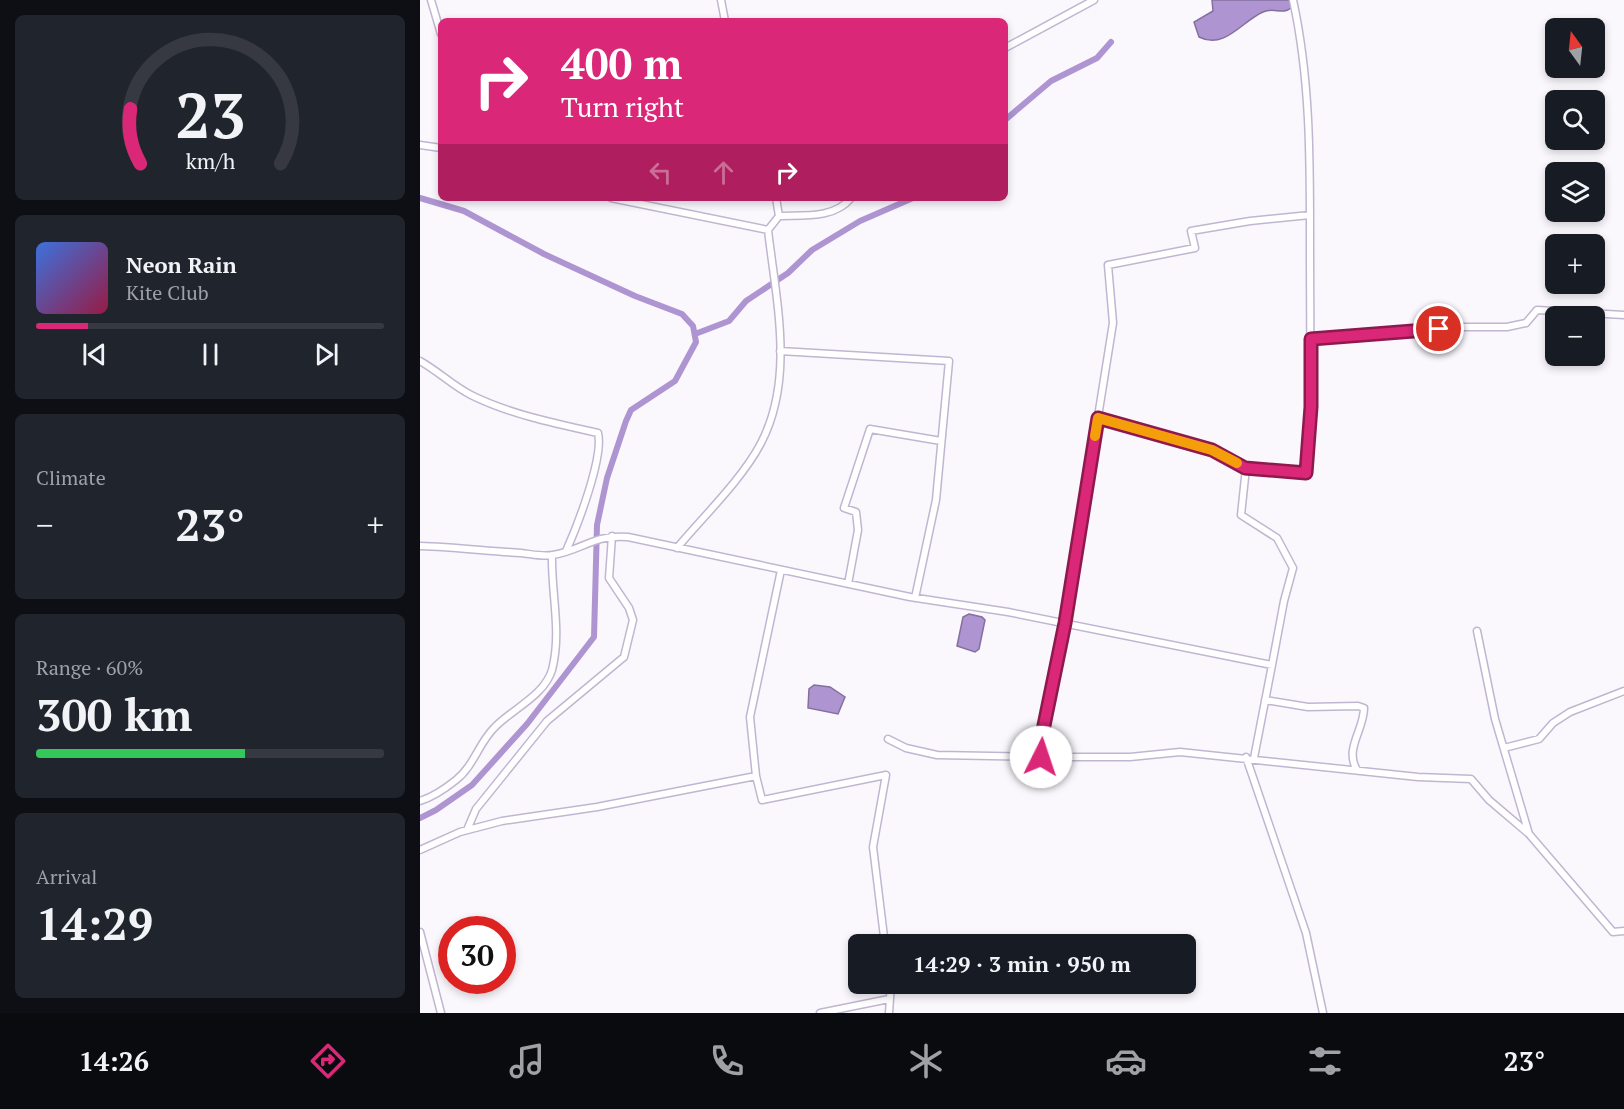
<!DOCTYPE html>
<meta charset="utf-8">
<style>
:root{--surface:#171b24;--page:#20242c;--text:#f1f3f6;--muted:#9ea1a6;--line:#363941;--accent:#db2777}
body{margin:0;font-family:"PT Serif",serif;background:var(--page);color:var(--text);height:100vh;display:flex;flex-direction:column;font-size:22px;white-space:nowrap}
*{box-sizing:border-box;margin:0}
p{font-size:20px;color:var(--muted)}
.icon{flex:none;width:33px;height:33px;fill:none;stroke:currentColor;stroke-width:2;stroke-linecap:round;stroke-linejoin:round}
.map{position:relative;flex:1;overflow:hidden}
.drawer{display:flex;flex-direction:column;gap:15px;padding:15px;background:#0d0f14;width:420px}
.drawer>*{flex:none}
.banner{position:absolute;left:18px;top:18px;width:570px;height:183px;border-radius:9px;box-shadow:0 3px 9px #0003;background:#db2777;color:#fff;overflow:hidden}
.needle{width:39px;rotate:345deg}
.fabs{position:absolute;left:1125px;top:18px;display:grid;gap:12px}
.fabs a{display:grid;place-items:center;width:60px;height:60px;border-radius:9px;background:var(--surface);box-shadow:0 3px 9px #0003;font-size:30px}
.speed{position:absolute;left:18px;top:916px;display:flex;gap:12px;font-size:30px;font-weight:700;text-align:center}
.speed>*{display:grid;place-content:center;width:78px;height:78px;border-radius:50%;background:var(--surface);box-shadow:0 3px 9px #0003;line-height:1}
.speed .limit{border:9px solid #d22;background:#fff;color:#111}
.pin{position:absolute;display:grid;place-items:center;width:51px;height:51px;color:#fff;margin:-26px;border:3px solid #fff;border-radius:50%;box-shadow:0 2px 6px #0007}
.me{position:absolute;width:66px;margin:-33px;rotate:4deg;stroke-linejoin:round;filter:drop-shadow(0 0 4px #0008)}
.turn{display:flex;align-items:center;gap:21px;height:126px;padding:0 24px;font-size:27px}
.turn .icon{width:78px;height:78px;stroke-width:2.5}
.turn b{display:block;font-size:42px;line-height:51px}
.lanes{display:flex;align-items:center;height:57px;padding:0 24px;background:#0003;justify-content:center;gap:30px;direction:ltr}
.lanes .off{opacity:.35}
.big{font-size:45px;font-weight:700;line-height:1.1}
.drawer .widget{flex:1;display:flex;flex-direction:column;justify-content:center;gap:9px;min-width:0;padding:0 21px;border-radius:9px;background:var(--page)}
.drawer .dial{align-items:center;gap:0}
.dial svg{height:156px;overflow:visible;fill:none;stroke:var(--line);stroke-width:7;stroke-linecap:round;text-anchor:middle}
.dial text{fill:var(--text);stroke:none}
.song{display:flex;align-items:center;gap:18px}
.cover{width:72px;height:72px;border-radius:9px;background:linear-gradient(135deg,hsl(220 70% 55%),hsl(340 70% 35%))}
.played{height:6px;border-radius:3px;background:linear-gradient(90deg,var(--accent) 15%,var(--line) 15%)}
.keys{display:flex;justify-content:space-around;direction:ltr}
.heat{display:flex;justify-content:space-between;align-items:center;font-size:33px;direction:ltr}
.charge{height:9px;border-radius:4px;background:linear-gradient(90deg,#34c759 60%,var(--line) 0)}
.trip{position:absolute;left:428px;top:934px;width:348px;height:60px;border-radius:9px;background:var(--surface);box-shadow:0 3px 9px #0003;font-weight:700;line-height:60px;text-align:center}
.dock{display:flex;height:96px;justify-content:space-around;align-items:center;background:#090b0e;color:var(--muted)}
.dock .icon{width:42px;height:42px}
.dock .current{color:var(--accent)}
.dock b{font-size:27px;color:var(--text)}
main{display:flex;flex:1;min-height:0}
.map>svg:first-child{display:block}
</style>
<main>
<section class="drawer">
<div class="widget dial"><svg viewBox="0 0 100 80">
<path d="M14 69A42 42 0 1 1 86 69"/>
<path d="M14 69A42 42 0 0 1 9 41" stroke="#db2777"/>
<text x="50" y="56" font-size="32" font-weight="700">23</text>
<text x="50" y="72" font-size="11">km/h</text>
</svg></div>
<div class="widget">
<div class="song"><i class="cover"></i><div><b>Neon Rain</b><p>Kite Club</p></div></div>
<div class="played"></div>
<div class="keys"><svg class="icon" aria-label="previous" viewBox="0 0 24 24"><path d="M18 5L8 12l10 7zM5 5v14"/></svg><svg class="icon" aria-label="pause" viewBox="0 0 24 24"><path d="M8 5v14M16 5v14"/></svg><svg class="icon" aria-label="next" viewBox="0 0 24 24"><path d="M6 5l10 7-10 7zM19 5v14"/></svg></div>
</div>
<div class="widget"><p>Climate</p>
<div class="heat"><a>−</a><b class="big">23°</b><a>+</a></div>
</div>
<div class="widget"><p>Range · 60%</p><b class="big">300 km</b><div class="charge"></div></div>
<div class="widget"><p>Arrival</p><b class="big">14:29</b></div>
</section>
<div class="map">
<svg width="1204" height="1013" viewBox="0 0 1204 1013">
<rect width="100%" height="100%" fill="#faf7fd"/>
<path fill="#ae94d1" stroke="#84709e" stroke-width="1.5" d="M 792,0 L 869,0 L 871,8 C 863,15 853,7 843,12 C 822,21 805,50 779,37 L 774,22 L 793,11 Z
M 549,614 L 562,617 L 565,620 L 559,649 L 555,652 L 537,646 L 543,617 Z
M 394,685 L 410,687 L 425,697 L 418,714 L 388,708 L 389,689 Z"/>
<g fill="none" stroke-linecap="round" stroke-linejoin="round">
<path stroke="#ae94d1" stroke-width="6" d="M 585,120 L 631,81 L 677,58 L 691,42
M 0,198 L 44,211 L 124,254 L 215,296 L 262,314 L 273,326 L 276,342 L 255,381 L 211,410 L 206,421 L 187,478 L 177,525 L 174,637 L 107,724 L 52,785 L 16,810 L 0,818
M 275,334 L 309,321 L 326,301 L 368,273 L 392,250 L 440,221 L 493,198"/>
<g stroke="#c1b6d2" stroke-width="9">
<path id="street" d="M 11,0 L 21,34
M 301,0 L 305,21
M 585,48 L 674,0
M 0,145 L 21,148
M 191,198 L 348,230 L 359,216 L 356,198
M 890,215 L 830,221 L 771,231 L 775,248 L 688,265 L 693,323 L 645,623 L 621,740 L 621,757 L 710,757 L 760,752 L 998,777 L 1051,779 L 1069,800 L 1109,834 L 1193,932 L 1204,931
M 359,216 C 383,215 414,219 431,198
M 891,339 L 1041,327 L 1087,327 L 1106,323 L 1117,310 L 1204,315
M 360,351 L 529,361 L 516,500 L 495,598
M 0,361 C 18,371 33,386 51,395 C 89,414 137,424 178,433 C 184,457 157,527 146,551
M 679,418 L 792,450 L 826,468
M 0,546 C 34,547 67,551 101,553 C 111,554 123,557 133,555 C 163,550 174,534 208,537 L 490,597 L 588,612 L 852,665 L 864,601 L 873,568 L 857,538 L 821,515 L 826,468 L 886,473 C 892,398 890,324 890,250 C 890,166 891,82 873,0
M 257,548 C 283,517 323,478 341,443 C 375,378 356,300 348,230
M 428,584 L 438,530 L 436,512 L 424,508 L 450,429 L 521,441
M 1057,631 L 1075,719 L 1109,834
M 845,700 L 888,707 L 938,706 L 944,708 C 944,730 924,749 937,770
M 468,739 L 486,748 L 517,755 L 621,757
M 1084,748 L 1119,739 L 1133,723 L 1150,712 L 1204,691
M 826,757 L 886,933 L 903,1013
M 834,758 L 852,665
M 336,776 L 330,717 L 361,570
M 0,801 C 13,797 26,788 36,780 C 53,767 59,743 74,728 C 92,709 124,696 132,670 C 142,632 131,593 132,555
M 47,830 L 56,809 L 127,721 L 204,657 L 213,620 L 209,608 L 189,578 L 192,536
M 0,850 L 40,832 L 82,821 L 177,807 L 336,776 L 342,800 L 466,775 L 453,847 L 465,945
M 0,932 L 21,1013
M 400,1013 L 469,999
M 469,1013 L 471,984"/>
</g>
<use href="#street" stroke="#fff" stroke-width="6"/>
</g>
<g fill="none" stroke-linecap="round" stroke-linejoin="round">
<g stroke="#8e194d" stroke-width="15">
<path id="route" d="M 621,757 L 621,740 L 645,623 L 678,418 L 792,450 L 825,468 L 886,473 L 891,407 L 891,339 L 1019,329"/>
</g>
<use href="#route" stroke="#db2777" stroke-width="10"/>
<path stroke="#f59e0b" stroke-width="10" d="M 675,436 L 678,418 L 792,450 L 817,463"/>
</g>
</svg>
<div class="fabs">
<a><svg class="needle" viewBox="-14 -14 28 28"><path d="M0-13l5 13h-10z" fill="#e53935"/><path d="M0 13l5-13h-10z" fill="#9ea1a6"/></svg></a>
<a><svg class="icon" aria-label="search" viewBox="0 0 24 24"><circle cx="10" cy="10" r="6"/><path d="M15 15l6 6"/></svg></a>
<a><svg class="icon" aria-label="layers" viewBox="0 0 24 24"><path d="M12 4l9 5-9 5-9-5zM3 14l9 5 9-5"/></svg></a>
<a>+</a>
<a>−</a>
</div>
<div class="speed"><div class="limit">30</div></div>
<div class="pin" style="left:1019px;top:329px;background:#d93025"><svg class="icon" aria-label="arrive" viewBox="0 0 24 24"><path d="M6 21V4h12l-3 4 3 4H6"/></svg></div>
<svg class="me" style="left:621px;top:757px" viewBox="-20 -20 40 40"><circle r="19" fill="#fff"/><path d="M0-13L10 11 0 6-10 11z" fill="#db2777"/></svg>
<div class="trip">14:29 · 3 min · 950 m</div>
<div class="banner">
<div class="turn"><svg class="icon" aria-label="right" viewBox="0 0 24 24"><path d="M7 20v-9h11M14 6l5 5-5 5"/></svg><div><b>400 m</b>Turn right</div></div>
<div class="lanes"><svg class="icon off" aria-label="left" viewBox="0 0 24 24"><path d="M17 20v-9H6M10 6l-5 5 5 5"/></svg><svg class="icon off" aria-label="ahead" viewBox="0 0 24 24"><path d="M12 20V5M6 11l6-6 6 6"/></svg><svg class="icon" aria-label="right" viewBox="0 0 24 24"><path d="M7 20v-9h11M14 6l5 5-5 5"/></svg></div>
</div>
</div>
</main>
<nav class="dock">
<b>14:26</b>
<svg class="icon current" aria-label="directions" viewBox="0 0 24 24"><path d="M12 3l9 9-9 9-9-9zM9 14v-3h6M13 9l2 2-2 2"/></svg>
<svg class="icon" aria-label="music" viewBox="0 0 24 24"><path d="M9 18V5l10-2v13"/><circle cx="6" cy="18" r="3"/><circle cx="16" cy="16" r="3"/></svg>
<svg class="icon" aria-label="phone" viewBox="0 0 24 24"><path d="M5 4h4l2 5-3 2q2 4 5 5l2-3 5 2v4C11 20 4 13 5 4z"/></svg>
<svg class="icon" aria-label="climate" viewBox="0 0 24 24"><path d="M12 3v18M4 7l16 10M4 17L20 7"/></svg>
<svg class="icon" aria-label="car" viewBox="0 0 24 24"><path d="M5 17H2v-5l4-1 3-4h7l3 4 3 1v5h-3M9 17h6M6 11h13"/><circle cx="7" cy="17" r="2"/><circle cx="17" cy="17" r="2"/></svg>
<svg class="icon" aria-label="filters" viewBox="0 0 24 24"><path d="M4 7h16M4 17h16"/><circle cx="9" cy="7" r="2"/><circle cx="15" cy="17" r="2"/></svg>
<b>23°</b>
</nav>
